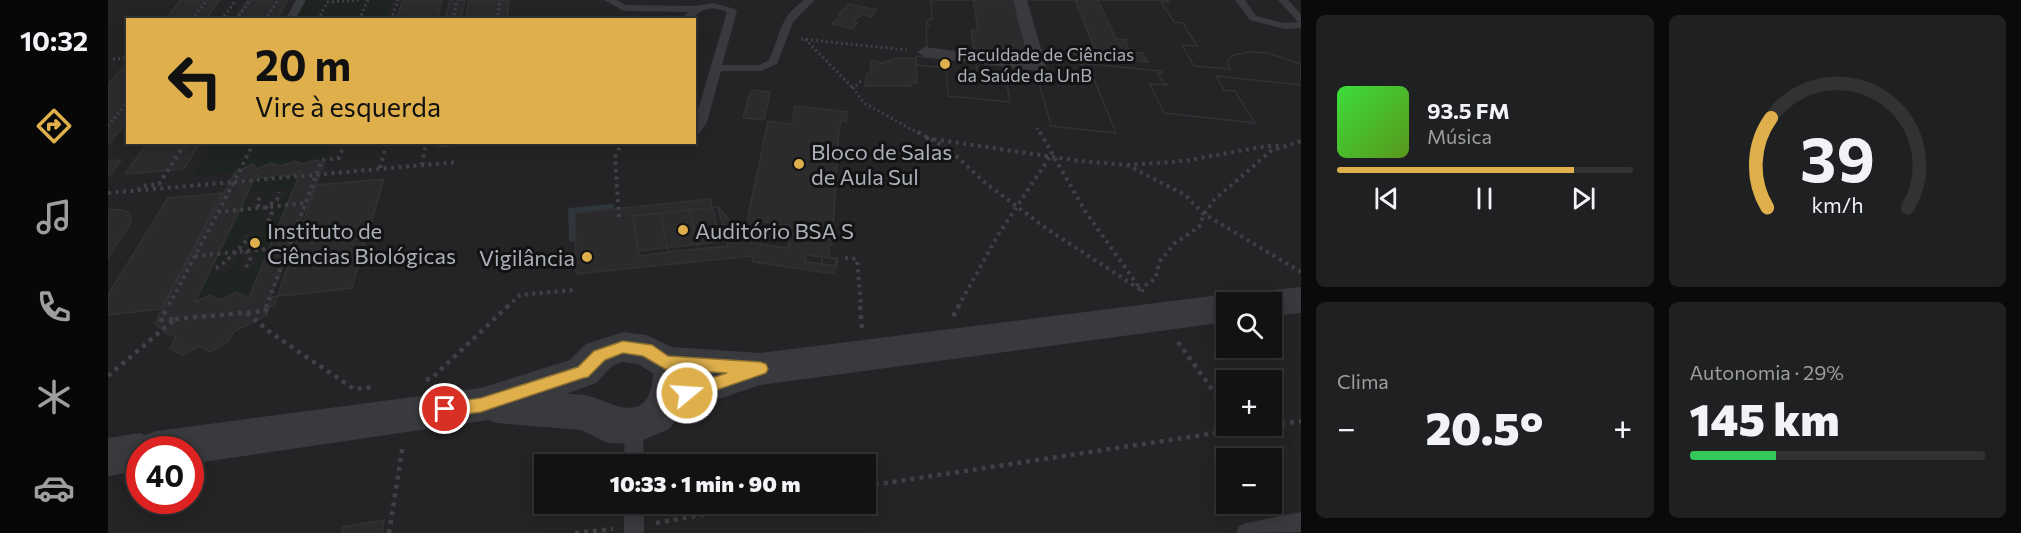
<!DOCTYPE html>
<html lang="pt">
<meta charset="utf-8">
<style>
:root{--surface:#121213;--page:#1f2021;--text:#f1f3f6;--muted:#9c9ea0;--line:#313233;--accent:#deaf4b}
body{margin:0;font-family:Commissioner,sans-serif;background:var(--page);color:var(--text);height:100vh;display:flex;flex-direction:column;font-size:22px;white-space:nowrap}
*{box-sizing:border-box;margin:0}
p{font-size:20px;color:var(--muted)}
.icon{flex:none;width:33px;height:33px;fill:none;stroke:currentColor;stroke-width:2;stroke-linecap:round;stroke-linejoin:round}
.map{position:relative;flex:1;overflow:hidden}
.sheet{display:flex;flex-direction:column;gap:15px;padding:15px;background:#0a0a0a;width:720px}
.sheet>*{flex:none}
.top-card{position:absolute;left:18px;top:18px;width:570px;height:126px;border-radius:0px;box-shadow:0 3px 15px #0003,0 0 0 2px var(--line);background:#deaf4b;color:#111;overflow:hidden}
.controls{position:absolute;left:1108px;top:292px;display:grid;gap:12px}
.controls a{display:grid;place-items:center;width:66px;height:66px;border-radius:0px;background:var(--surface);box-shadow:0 3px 15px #0003,0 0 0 2px var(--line);font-size:30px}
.speed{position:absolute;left:18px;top:436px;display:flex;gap:12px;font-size:30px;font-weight:700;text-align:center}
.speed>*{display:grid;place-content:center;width:78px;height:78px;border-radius:50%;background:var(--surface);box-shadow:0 3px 15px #0003,0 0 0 2px var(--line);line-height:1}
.speed .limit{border:9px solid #d22;background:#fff;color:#111}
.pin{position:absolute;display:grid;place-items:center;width:51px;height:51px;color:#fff;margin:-26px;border:3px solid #fff;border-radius:50%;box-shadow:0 2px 6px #0007}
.me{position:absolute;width:66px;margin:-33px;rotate:72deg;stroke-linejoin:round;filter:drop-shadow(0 0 4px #0008)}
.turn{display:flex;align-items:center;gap:21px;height:126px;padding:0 30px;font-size:27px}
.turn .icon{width:78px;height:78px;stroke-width:2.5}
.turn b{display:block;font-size:42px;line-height:51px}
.big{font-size:45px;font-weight:800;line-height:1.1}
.sheet .tile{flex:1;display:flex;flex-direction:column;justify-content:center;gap:9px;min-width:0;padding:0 21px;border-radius:9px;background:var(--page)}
.sheet .dial{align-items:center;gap:0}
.dial svg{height:156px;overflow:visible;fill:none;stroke:var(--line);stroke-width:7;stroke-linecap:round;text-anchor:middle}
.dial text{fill:var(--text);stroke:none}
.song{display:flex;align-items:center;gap:18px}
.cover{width:72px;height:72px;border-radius:9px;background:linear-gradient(135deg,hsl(120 70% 55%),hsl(90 70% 35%))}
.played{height:6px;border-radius:3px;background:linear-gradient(90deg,var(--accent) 80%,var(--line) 80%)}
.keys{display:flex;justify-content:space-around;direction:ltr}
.heat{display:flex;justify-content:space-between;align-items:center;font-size:33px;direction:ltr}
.charge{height:9px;border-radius:4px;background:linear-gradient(90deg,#34c759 29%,var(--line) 0)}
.sheet .tiles{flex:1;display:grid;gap:15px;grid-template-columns:repeat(2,1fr)}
.trip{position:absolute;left:426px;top:454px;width:342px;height:60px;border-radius:0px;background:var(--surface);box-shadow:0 3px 15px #0003,0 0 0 2px var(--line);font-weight:800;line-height:60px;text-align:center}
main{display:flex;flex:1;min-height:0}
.tab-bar{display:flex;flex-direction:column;width:108px;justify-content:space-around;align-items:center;background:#070708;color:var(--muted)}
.tab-bar .icon{width:42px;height:42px}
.tab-bar .on{color:var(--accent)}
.tab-bar b{font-size:27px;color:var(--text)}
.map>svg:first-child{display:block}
</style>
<main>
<nav class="tab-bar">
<b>10:32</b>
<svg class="icon on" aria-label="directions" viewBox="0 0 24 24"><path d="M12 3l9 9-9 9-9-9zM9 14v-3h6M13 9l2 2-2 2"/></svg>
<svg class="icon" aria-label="music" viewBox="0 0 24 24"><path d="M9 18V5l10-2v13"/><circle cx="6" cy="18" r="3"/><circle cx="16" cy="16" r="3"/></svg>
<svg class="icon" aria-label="phone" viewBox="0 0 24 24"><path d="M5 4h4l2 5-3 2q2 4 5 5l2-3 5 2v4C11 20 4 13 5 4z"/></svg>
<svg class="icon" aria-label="climate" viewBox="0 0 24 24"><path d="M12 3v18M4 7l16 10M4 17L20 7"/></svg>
<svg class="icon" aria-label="car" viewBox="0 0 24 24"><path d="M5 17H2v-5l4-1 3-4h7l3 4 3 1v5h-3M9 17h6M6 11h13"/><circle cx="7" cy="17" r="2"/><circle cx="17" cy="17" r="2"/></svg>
</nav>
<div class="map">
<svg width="1193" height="533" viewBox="0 0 1193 533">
<rect width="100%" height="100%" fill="#181819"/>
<path fill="#242426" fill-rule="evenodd" d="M 0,0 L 1193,0 L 1193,533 L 0,533 ZM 20,20 L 586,20 L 586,142 L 20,142 ZM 1119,303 L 1164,303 L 1164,348 L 1119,348 ZM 1119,381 L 1164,381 L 1164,426 L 1119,426 ZM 32,450 L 82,450 L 82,501 L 32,501 ZM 1119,459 L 1164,459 L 1164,504 L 1119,504 ZM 436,465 L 758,465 L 758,504 L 436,504 Z"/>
<path fill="#1e241f" d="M 198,0 L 285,0 L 277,19 L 187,20 Z
M 106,143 L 224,143 L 216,163 L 206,160 L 195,164 L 187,161 C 174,166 164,163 151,168 L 145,164 L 127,172 L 86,176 Z
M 193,171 L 180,204 L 166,205 L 180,193 L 180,190 L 173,188 L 163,192 L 159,203 L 154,201 L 157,192 L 146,192 L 140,199 L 144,206 L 133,207 L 148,176 L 159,179 L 170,174 L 179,177 Z
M 178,208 L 162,247 L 134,249 L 148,237 L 142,232 L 137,234 L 135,242 L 129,249 L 112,251 L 130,212 L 155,210 L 156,213 L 152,220 L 159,224 L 168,219 L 166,209 Z
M 159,252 L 141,297 L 128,292 L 113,300 L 102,295 L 87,302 L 109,256 L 123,254 L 106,268 L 106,273 L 113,275 L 125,270 L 130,257 L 135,257 L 131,269 L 134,272 L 144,270 L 151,262 L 146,253 Z"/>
<path fill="#2f363c" d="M 506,204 L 507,218 L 470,241 L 461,242 L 460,208 Z"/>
<path fill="#2b2b2d" stroke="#323235" stroke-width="1.5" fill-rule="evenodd" d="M 73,0 L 112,0 L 97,20 L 56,20 Z
M 140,0 L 180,0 L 168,20 L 126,20 Z
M 295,0 L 334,0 L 329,20 L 288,20 Z
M 342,0 L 357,0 L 353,20 L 337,20 Z
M 361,0 L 401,0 L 399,20 L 358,20 Z
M 823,0 L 865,0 L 870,31 L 863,30 L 867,54 L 932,60 L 929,52 L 945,53 L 944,51 L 927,49 L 913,0 L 967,0 L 989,55 L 966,53 L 967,55 L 1040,62 L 1035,53 L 1022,52 L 1017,40 L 1020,40 L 1008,39 L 990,0 L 1059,0 L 1061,2 L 1053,2 L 1066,22 L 1075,23 L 1089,46 L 1074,45 L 1086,66 L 1122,69 L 1119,61 L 1126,55 L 1140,52 L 1160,53 L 1193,64 L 1193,85 L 1108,76 L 1116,90 L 1127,91 L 1147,123 L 1056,113 L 1042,84 L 1061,85 L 1055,83 L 1050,73 L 1054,73 L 1053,71 L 970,63 L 974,65 L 976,71 L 973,72 L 984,74 L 1008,133 L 943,126 L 927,68 L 868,62 L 869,71 L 897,74 L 902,102 L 840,96 L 838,68 L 809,65 L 808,56 L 842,60 L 819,49 L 818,26 L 822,26 L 819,25 L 819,20 L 824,19 Z
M 823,0 L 1059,0 L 1061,2 L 1053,2 L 1066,22 L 1075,23 L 1089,46 L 1074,45 L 1086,66 L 1122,69 L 1119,61 L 1126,55 L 1140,52 L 1160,53 L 1193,64 L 1193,85 L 1108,76 L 1116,90 L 1127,91 L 1147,123 L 1056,113 L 1042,84 L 1061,85 L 1055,83 L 1050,73 L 1054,73 L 1053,71 L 970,63 L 974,65 L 976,71 L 973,72 L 984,74 L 1008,133 L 943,126 L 927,68 L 868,62 L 869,71 L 897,74 L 902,102 L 840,96 L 838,68 L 809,65 L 808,56 L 842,60 L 819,49 L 818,26 L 822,26 L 819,25 L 819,20 L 824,19 Z
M 740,4 L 768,10 L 763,17 L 755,15 L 749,18 L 746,21 L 749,23 L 745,29 L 723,24 L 733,17 L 730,15 Z
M 789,58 L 808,58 L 809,83 L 804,83 L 803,86 L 757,86 L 758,76 L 764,68 L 762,62 L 766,60 L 773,63 Z
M 18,64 L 20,120 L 0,145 L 0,85 Z
M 643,90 L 662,92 L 656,120 L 635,118 Z
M 687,106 L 739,112 L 738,121 L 733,121 L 731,129 L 724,245 L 721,245 L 721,258 L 728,258 L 726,274 L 645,262 L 644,256 L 468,274 L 467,213 L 602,199 L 612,237 L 636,235 L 660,121 L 684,124 Z
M 40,142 L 92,142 L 76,169 L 17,174 Z
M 332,142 L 380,142 L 331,147 Z
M 13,160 L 2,175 L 0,176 L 0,161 Z
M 206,160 L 216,163 L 166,306 L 162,306 L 158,316 L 126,331 L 120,342 L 102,352 L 91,346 L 75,355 L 62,349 L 68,337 L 58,333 L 47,323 L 127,172 L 145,164 L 149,169 L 163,163 L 173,166 L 187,161 L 195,164 ZM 193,171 L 141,297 L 128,292 L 113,300 L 102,295 L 87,302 L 148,176 L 159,179 L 170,174 L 179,177 Z
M 276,179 L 244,288 L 162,297 L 207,185 Z
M 114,193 L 53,309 L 0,315 L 0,295 L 60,198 Z
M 610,207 L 624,223 L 619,241 L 530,251 L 525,216 Z
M 610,207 L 620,246 L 590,249 L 581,210 Z
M 0,209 L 15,210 L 21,213 L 23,218 L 22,224 L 0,258 Z
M 581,210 L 590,249 L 560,252 L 553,213 Z
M 553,213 L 560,252 L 531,256 L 525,216 Z
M 651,221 L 684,226 L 680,248 L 646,243 Z
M 698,255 L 714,257 L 714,264 L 697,262 Z
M 714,257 L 730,259 L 729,266 L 714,264 Z
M 276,520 L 274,533 L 233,533 L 235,527 Z"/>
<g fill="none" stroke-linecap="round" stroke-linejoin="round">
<path stroke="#3f4145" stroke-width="3" stroke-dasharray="2 3" stroke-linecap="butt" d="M 219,2 L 252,0
M 84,20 L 99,0
M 113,20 L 128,0
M 128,20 L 142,0
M 157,20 L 170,0
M 210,20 L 220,1
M 251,20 L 260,0
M 283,20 L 290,0
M 345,20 L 349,0
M 389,20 L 392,0
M 693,39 L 799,50
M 697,39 L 745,88
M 5,59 L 20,58
M 753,81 L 745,88 L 756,103 L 812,134
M 0,126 L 20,101
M 929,128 L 932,134"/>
<path stroke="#3f4145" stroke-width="4" stroke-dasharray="3 4.5" stroke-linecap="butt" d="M 810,132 L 842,150 L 876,182 L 939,229 L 1033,290
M 932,132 L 977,211 L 1031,287
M 818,138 L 972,161 L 1019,165 L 1077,195 L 1096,214 L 1193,272
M 146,142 L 126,182 L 349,162
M 314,165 L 318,142
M 1019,165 L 1076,161 L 1159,146 L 1175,146
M 272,168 L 279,142
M 30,190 L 34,186 L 51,184 L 78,142
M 0,193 L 126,182 L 60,307
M 151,207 L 149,203 L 154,194
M 110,212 L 198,203
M 511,217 L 507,157 L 514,142
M 160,221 L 164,214 L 158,207 L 169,200 L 171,192
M 138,251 L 142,259 L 138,267
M 87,256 L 181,247
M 737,258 L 749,259 L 753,307
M 108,268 C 117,264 130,249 138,241 L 138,236
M 1034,292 L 1035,287 L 1047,279 L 1052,261 L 1067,243 L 1091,227 L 1096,214 L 1106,200 L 1163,151 L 1193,141
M 158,307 L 214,160 L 231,158 L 237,142
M 399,307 L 412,295 L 466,290
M 850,307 L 890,235 L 943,155"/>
<path stroke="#3f4145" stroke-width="4.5" stroke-dasharray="4 5" stroke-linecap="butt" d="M 752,306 L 754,328
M 139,313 L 163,333 L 246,389 L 265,387
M 845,316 L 851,306
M 67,319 L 157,311 L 159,306
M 1070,342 L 1119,410
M 0,376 L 67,319 L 53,320 L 60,306
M 318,380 L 324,378 L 400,306
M 1164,425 L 1193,421
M 758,486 L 1154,426
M 548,523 L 657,504
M 281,533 L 295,444
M 467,533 L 505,529"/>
<path fill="#393a3e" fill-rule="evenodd" d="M 188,0 L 198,0 L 187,20 L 177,20 Z
M 496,0 L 508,0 L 518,5 L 587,6 L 605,3 L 627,9 L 629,11 L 614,65 L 651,65 L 661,60 C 673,34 670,19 696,0 L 707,0 L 685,22 L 669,64 L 653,71 L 613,71 L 599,122 L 590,135 L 586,136 L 586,123 L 619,12 C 606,6 593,7 584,20 L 574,20 L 580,12 L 516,11 Z
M 1127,0 L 1137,0 L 1148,16 L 1176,23 L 1190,22 L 1170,0 L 1180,0 L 1193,14 L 1193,28 L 1176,29 L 1142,20 Z
M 526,418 L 533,420 L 535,426 L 536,465 L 516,465 L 517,426 L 519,420 Z
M 516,504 L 536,504 L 536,533 L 516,533 Z
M 1193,512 L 1193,532 L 1128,533 L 1131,526 L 1138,523 Z"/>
<path fill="#393a3e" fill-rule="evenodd" d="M 905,0 L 919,0 L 938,66 L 936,69 L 930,71 L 817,57 L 809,52 L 817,47 L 920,60 Z"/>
<path fill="#393a3e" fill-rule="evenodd" d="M 1193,287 L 1193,313 L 1164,316 L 1164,303 L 1146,303 L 1151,294 L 1163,290 Z
M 1119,294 L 1131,298 L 1134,303 L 1119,303 L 1119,322 L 652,385 L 575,411 L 561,429 L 526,444 L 500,443 L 473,430 L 389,423 L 380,420 L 82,464 L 82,450 L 32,450 L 32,471 L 0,476 L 0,438 L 32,433 L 37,435 L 48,431 L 373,388 L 462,360 L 478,344 L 515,332 L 538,335 L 564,347 L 652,353 ZM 515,362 L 530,364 L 546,374 C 543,380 545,386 542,392 C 531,422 499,401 481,396 C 474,394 465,394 458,394 L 488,383 L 504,366 Z"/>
</g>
<path fill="#deaf4b" stroke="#907231" stroke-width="1.5" d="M 515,341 L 544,345 L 560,356 L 652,362 L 658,364 L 660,369 L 658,373 L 579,400 L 573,398 L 571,393 L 573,388 L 619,373 L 557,369 L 535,356 L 515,353 L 497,360 L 480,377 L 475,378 L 373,412 L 337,417 L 331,414 L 328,409 L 331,404 L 373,398 L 470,367 L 486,351 Z"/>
<g fill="#deaf4b" stroke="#131314" stroke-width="2">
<circle cx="837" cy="64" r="6"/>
<circle cx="691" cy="164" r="6"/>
<circle cx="575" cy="230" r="6"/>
<circle cx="147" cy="243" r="6"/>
<circle cx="479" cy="257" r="6"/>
</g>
<g text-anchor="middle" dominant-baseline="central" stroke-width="6" stroke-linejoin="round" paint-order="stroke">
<g font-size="18" fill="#abafb8" stroke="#131314" text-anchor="start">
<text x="849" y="54">Faculdade de Ciências<tspan x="849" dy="21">da Saúde da UnB</tspan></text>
</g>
<g font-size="22" fill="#abafb8" stroke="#131314" text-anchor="start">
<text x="703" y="151">Bloco de Salas<tspan x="703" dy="25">de Aula Sul</tspan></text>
<text x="159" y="230">Instituto de<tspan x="159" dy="25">Ciências Biológicas</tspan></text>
<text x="587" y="230">Auditório BSA S</text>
<text x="467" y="257" text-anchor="end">Vigilância</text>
</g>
</g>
</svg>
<div class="controls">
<a><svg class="icon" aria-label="search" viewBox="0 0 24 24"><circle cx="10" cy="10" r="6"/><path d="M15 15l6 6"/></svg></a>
<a>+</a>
<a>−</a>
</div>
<div class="speed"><div class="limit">40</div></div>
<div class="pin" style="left:337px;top:409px;background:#d93025"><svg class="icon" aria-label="arrive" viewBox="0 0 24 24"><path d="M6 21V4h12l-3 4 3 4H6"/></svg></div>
<svg class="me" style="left:579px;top:393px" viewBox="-20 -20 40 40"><circle r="17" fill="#deaf4b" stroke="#fff" stroke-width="3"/><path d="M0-11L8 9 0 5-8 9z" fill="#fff"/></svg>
<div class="trip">10:33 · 1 min · 90 m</div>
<div class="top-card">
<div class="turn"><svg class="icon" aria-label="left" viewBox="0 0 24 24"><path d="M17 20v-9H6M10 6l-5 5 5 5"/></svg><div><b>20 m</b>Vire à esquerda</div></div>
</div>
</div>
<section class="sheet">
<div class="tiles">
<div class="tile">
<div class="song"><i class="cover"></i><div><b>93.5 FM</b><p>Música</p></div></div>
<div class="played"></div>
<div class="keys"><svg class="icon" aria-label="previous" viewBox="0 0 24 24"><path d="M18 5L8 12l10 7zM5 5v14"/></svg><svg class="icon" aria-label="pause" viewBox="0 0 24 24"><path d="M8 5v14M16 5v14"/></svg><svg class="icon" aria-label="next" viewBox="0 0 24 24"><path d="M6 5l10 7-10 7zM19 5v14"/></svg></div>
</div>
<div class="tile dial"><svg viewBox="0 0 100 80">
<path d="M14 69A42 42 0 1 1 86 69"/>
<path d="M14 69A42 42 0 0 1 16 23" stroke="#deaf4b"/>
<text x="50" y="56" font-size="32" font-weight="700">39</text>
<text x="50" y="72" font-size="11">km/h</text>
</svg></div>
<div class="tile"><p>Clima</p>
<div class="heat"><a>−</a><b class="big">20.5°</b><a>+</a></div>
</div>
<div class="tile"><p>Autonomia · 29%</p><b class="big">145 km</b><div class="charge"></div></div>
</div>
</section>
</main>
